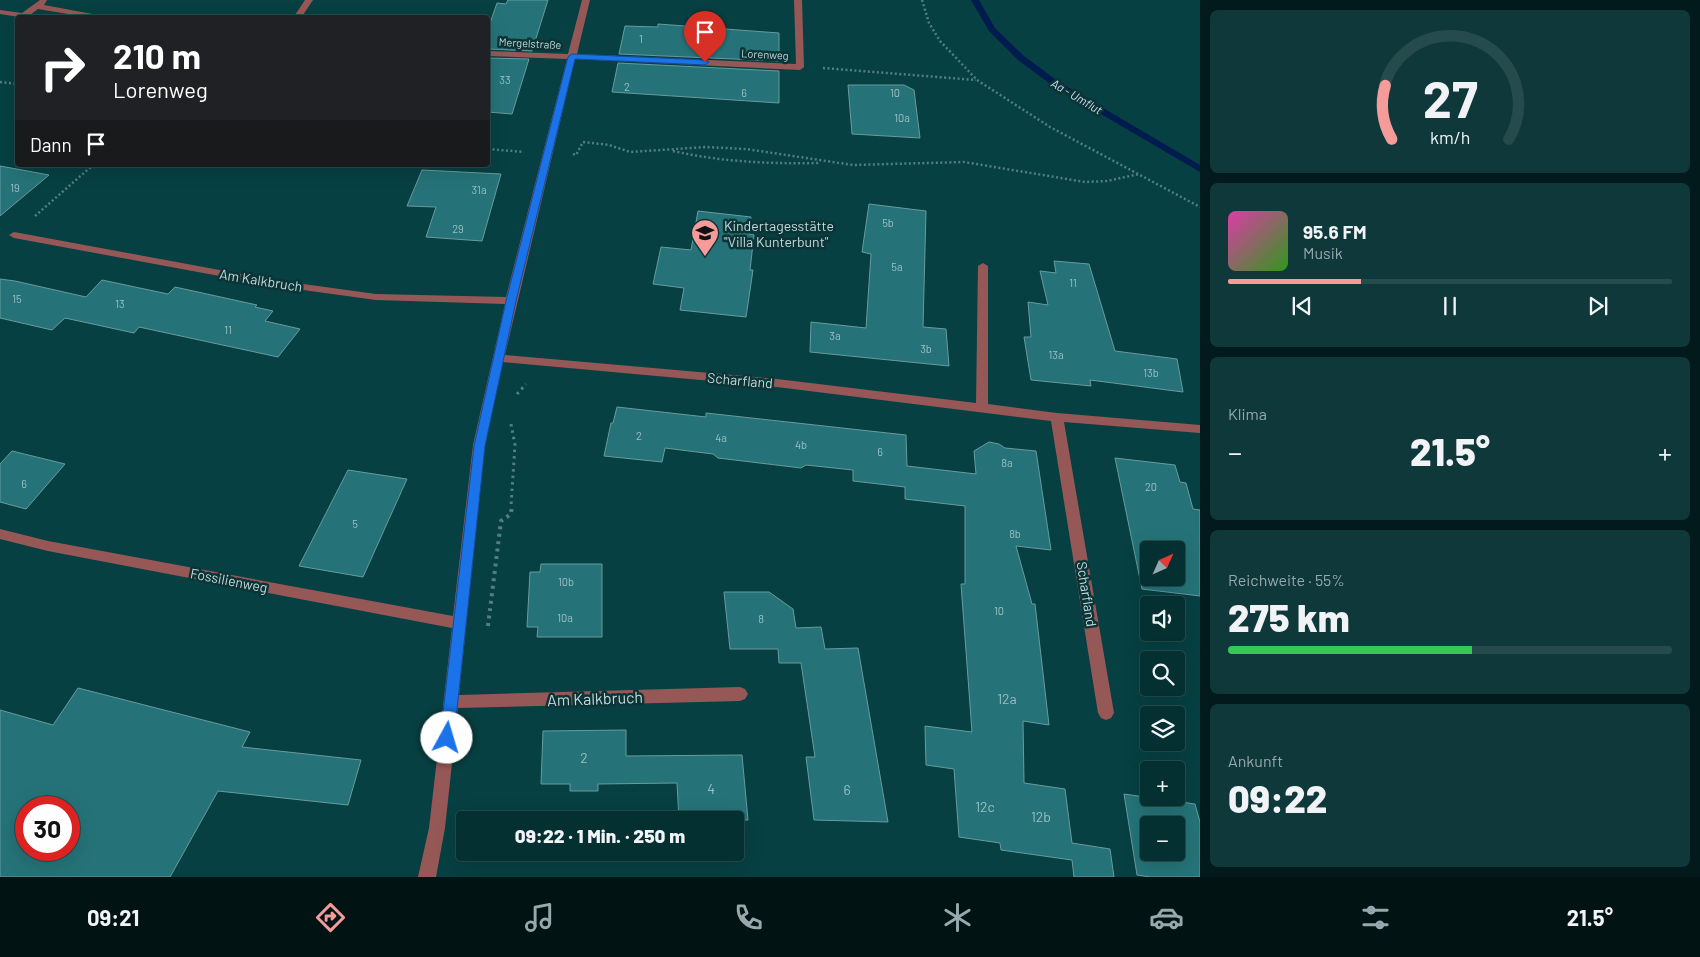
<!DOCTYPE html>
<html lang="de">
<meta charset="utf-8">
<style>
:root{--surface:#053032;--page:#0e383a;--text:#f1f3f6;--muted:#97a9ac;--line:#264b4d;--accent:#f59b9a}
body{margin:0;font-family:Barlow,sans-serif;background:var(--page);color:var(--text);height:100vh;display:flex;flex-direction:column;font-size:19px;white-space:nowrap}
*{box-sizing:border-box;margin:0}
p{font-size:16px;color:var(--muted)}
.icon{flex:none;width:28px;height:28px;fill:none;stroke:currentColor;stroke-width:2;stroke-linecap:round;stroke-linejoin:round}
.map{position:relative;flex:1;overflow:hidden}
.panel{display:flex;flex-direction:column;gap:10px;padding:10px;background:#031a1c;width:500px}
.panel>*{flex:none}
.banner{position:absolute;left:15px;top:15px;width:475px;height:152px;border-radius:5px;box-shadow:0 5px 20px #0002,0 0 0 1px var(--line);background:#202124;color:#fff;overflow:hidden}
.needle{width:32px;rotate:45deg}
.fabs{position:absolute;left:1140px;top:541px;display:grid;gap:10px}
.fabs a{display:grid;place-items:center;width:45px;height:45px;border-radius:5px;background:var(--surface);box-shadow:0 5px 20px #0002,0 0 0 1px var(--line);font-size:25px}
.speed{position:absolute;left:15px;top:796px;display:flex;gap:10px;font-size:25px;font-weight:700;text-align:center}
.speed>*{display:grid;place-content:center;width:65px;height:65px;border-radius:50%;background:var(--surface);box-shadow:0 5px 20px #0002,0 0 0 1px var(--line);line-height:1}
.speed .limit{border:8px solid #d22;background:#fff;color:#111}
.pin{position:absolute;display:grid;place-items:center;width:42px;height:42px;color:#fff;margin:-51px -21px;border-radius:50% 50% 50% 0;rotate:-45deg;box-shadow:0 0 5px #0007}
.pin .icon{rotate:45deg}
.me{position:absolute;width:55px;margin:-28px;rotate:6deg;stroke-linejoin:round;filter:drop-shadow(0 0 4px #0008)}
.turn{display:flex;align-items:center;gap:18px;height:105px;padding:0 15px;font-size:22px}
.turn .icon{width:65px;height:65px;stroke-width:2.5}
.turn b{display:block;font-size:35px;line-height:42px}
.then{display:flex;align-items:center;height:48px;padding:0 15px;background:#0003;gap:10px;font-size:19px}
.big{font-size:38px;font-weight:800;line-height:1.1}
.panel .widget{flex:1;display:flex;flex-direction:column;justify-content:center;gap:8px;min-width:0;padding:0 18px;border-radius:8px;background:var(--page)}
.panel .dial{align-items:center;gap:0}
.dial svg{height:130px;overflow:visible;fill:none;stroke:var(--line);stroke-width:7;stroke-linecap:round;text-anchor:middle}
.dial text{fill:var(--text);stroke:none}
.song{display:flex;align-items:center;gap:15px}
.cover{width:60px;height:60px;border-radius:8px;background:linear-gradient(135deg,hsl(320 70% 55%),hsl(110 70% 35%))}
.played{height:5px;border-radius:2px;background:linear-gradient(90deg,var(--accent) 30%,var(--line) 30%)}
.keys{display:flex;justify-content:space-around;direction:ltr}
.heat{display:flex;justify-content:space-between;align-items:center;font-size:28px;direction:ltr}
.charge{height:8px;border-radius:4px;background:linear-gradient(90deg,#34c759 55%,var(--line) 0)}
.trip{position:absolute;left:456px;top:811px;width:288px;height:50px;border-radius:5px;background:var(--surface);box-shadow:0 5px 20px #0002,0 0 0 1px var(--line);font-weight:800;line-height:50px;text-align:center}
.tabs{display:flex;height:80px;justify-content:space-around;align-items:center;background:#021314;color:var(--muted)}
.tabs .icon{width:35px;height:35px}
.tabs .active{color:var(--accent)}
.tabs b{font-size:22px;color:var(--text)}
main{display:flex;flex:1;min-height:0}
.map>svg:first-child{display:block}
</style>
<main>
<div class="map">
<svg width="1200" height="877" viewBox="0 0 1200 877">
<rect width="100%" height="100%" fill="#074042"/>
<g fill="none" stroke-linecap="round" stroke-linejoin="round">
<path fill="#001b4d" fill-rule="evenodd" d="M 971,0 L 979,0 L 995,28 L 1024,56 L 1059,82 L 1200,165 L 1200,172 L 1053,86 L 1018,60 L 989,31 Z"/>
</g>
<path fill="#257378" stroke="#699b9e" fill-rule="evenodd" d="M 508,0 L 548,0 L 532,51 L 488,49 L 488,29 L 497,3 L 506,4 Z
M 658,24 L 779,33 L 779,61 L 619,54 L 625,26 L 658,27 Z
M 488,58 L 529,59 L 512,114 L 488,112 Z
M 618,63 L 779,71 L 779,103 L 612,92 Z
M 848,85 L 904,85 L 914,90 L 920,138 L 852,134 Z
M 0,166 L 49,175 L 0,216 Z
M 422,170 L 501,174 L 482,241 L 426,237 L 436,207 L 407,206 Z
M 869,204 L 926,211 L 923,327 L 946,329 L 949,366 L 810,352 L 811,322 L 866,328 L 871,254 L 862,252 Z
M 698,211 L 751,217 L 749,234 L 754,235 L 750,270 L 753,270 L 746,317 L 680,310 L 684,288 L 653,284 L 661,247 L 691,250 Z
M 1054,261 L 1089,264 L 1115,351 L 1177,359 L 1183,392 L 1090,380 L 1091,386 L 1031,380 L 1024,337 L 1031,337 L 1028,302 L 1048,305 L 1040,271 L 1056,273 Z
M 0,279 L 15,281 L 86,297 L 102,280 L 168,294 L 175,287 L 257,305 L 255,307 L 273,311 L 265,321 L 300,329 L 278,357 L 139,327 L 134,333 L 65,318 L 52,330 L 0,318 Z
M 617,407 L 706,417 L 706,413 L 906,435 L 907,466 L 976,474 L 974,451 L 989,442 L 999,444 L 1005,448 L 1036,451 L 1051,550 L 1016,546 L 1032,604 L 1035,604 L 1049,725 L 1023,721 L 1024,783 L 1065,789 L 1072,843 L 1110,849 L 1114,877 L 1074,877 L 1072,860 L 1001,850 L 1000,843 L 959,837 L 954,769 L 926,765 L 925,726 L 972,732 L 961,584 L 965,584 L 965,506 L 905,499 L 905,487 L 853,481 L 853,470 L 806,465 L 801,468 L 718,458 L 713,454 L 665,448 L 662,462 L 604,456 L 611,423 L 613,423 Z
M 12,451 L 65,464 L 26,509 L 0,502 L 0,464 Z
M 1115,458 L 1175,465 L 1180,482 L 1186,483 L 1193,509 L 1200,510 L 1200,596 L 1142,589 ZM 1149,550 L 1176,550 L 1176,578 L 1149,578 Z
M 348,470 L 407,479 L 363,577 L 299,566 Z
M 541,564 L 602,564 L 602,637 L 537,637 L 538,627 L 527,627 L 530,572 L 540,572 Z
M 724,592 L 769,592 L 793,609 L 796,628 L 821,627 L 825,649 L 858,648 L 888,822 L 814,820 L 806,757 L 815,757 L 801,663 L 779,663 L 778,649 L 730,649 Z
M 78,688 L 250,732 L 242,747 L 361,760 L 348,805 L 218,791 L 170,877 L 0,877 L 0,710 L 53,725 ZM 26,808 L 69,808 L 69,850 L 26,850 Z
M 626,730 L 626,756 L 742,755 L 748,820 L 679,820 L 677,783 L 598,784 L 598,791 L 570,791 L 570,784 L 541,784 L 543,731 Z
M 1124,794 L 1195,804 L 1200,822 L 1200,877 L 1150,877 L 1137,875 ZM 1149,825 L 1176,825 L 1176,852 L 1149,852 Z"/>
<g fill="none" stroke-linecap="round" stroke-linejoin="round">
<path stroke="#537f81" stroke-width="2.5" stroke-dasharray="2 2.5" stroke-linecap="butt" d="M 922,0 L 929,23 L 940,41 L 977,80 L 1050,127 L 1200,207
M 823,68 L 976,80
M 0,82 L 18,84
M 488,149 L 524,152
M 673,151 C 722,162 770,164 820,163
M 573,154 L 576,155 L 583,142 L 609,145 L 630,152 L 706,147 L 746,149 L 853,165 L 964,162 L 1085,182 L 1107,181 L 1139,174
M 35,216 L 93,165"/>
<path stroke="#537f81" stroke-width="3" stroke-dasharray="2.5 4" stroke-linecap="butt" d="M 517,394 L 526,384
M 511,424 L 515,445 L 511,506"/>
<path stroke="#537f81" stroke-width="4" stroke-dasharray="3 4.5" stroke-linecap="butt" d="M 488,626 L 501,521 L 511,514 L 512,505"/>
<path fill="#965857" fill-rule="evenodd" d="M 40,0 L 47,0 L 44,5 L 114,18 L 92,18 L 38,9 L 26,18 L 0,14 L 0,10 L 22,13 Z
M 305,0 L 313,0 L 301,18 L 293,18 Z
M 582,0 L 590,0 L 577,54 L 796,64 L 794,0 L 802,0 L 804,67 L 800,70 L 575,59 L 505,355 L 777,379 L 976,403 L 978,266 L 983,263 L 988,266 L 988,404 L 1057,413 L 1200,425 L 1200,433 L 1064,422 L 1114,713 L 1111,718 L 1106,720 L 1101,718 L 1098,713 L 1051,421 L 777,387 L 503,362 L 485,445 L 459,695 L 740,687 L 745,689 L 748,694 L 745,699 L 740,701 L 458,708 L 445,828 L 436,877 L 418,877 L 429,828 L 452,628 L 48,551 L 0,539 L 0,529 L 48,541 L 453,616 L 473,445 L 505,304 L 376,300 L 274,286 L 14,238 L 9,235 L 14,232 L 274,280 L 376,294 L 506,297 L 567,59 L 488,56 L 488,51 L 568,54 Z"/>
</g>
<path fill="#1a73e8" stroke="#114b97" d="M 572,54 L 705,60 L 709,62 L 705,65 L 575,59 L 516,301 L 485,446 L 454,738 L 452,742 L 447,744 L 442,742 L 440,738 L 474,446 L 506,301 L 568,57 Z"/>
<defs>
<g id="school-pin" transform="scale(1.4375)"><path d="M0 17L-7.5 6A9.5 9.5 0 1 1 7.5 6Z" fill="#f59b9a" stroke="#0c3436"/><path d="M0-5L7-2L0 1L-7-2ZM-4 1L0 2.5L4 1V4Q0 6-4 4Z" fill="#111"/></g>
</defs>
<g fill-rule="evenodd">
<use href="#school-pin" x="705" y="233"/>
</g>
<g text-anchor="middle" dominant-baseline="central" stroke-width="5" stroke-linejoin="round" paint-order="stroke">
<g font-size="11" fill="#9ac0c2">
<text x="641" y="38">1</text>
<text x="505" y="79">33</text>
<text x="627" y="86">2</text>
<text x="744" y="92">6</text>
<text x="895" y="92">10</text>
<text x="902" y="117">10a</text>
<text x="15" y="187">19</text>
<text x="479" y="189">31a</text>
<text x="888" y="222">5b</text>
<text x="458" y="228">29</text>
<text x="897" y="266">5a</text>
<text x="1073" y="282">11</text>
<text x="17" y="298">15</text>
<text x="120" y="303">13</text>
<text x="228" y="329">11</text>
<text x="835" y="335">3a</text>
<text x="926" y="348">3b</text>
<text x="1056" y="354">13a</text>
<text x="1151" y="372">13b</text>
<text x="639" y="435">2</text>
<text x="721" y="437">4a</text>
<text x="801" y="444">4b</text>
<text x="880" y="451">6</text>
<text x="1007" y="462">8a</text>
<text x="24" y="483">6</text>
<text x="1151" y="486">20</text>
<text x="355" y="523">5</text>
<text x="1015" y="533">8b</text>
<text x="566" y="581">10b</text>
<text x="999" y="610">10</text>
<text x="565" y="617">10a</text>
<text x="761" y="618">8</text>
</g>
<g font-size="11" fill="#c1dadb" stroke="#0c3436">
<text transform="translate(530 43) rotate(3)">Mergelstraße</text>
<text transform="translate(765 54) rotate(3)">Lorenweg</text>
</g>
<g font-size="12" font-style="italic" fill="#d0dcf0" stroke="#0c3436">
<text transform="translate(1077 96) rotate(31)">Aa - Umflut</text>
</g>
<g font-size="14" fill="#c1dadb" stroke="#0c3436" text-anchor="start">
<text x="724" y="225">Kindertagesstätte<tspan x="724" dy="16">"Villa Kunterbunt"</tspan></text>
</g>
<g font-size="14" fill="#c1dadb" stroke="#0c3436">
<text transform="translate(261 280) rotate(9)">Am Kalkbruch</text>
<text transform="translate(740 380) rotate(5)">Scharfland</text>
<text transform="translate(229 580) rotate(11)">Fossilienweg</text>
<text transform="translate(1087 594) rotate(81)">Scharfland</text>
</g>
<g font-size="14" fill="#9ac0c2">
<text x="1007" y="698">12a</text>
<text x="584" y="757">2</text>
<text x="711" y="788">4</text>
<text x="847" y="789">6</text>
<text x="985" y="806">12c</text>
<text x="1041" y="816">12b</text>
</g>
<g font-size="16" fill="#c1dadb" stroke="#0c3436">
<text transform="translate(595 698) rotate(-2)">Am Kalkbruch</text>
</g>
</g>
</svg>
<div class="fabs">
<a><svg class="needle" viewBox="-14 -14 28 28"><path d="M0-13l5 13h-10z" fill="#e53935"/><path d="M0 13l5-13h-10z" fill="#97a9ac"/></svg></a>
<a><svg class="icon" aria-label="sound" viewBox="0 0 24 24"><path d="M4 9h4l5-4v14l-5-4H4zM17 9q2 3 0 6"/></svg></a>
<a><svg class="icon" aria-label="search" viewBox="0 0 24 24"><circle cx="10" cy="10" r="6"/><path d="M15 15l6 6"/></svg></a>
<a><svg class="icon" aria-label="layers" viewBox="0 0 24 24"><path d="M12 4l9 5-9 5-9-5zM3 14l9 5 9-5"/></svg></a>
<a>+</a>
<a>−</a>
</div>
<div class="speed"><div class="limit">30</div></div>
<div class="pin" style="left:705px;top:62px;background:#d93025"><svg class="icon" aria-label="arrive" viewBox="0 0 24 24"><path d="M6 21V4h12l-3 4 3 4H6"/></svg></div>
<svg class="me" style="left:447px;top:738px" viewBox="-20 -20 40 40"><circle r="19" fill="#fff"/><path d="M0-13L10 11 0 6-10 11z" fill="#1a73e8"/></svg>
<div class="trip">09:22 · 1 Min. · 250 m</div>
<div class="banner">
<div class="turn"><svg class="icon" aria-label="right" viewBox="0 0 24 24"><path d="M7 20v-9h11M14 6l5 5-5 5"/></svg><div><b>210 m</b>Lorenweg</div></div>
<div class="then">Dann<svg class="icon" aria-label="arrive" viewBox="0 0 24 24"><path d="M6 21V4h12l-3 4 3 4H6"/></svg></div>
</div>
</div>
<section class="panel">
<div class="widget dial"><svg viewBox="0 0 100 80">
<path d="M14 69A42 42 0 1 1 86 69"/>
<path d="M14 69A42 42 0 0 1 10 36" stroke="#f59b9a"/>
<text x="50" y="56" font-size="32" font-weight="700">27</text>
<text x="50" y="72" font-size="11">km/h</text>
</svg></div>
<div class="widget">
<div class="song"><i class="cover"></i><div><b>95.6 FM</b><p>Musik</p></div></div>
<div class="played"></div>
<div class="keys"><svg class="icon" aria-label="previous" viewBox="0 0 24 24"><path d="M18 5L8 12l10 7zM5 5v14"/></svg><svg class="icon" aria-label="pause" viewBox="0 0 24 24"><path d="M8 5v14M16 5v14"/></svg><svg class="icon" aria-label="next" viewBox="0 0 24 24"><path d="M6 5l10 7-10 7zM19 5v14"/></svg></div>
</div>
<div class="widget"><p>Klima</p>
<div class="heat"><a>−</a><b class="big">21.5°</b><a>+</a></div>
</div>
<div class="widget"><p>Reichweite · 55%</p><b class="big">275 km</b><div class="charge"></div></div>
<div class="widget"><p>Ankunft</p><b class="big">09:22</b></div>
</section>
</main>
<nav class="tabs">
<b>09:21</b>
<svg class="icon active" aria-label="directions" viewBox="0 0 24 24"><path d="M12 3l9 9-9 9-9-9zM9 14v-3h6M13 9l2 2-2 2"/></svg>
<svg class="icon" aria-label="music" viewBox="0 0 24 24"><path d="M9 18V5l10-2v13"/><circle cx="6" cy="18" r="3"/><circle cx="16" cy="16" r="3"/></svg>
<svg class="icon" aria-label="phone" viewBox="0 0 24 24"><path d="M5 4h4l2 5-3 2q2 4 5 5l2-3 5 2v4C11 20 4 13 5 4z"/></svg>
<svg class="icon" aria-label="climate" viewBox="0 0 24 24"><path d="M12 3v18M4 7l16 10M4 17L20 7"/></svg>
<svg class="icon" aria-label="car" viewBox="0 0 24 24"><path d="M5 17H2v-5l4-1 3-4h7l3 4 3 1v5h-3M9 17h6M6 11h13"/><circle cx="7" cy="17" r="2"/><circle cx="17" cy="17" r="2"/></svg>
<svg class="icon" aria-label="filters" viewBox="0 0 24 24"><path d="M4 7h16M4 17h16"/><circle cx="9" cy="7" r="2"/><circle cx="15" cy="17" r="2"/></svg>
<b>21.5°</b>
</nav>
